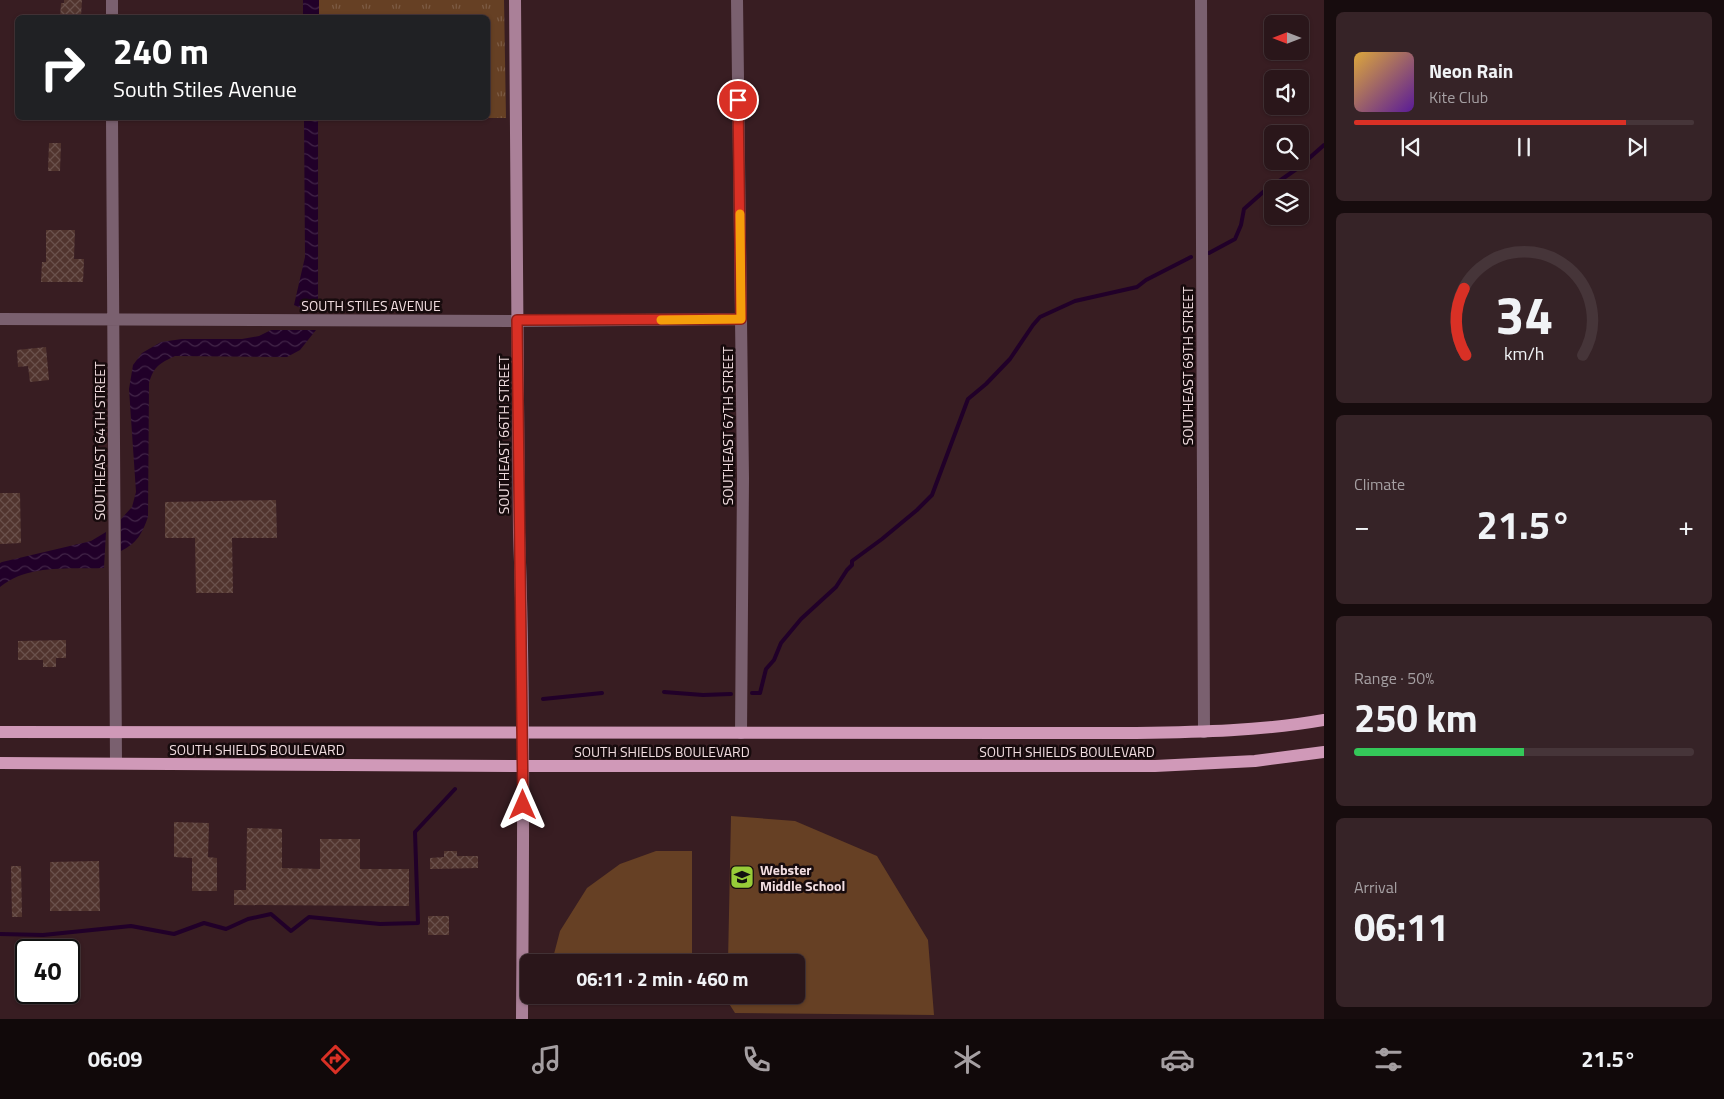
<!DOCTYPE html>
<meta charset="utf-8">
<style>
:root{--surface:#2a161a;--page:#362327;--text:#f1f3f6;--muted:#a59fa2;--line:#463539;--accent:#d93025}
body{margin:0;font-family:"Titillium Web",sans-serif;background:var(--page);color:var(--text);height:100vh;display:flex;flex-direction:column;font-size:19px;white-space:nowrap}
*{box-sizing:border-box;margin:0}
p{font-size:16px;color:var(--muted)}
.icon{flex:none;width:28px;height:28px;fill:none;stroke:currentColor;stroke-width:2;stroke-linecap:round;stroke-linejoin:round}
.map{position:relative;flex:1;overflow:hidden}
.drawer{display:flex;flex-direction:column;gap:12px;padding:12px;background:#170c0e;width:400px}
.drawer>*{flex:none}
.top-card{position:absolute;left:15px;top:15px;width:475px;height:105px;border-radius:8px;box-shadow:0 1px 4px #0004,0 0 0 1px var(--line);background:#202124;color:#fff;overflow:hidden}
.needle{width:32px;rotate:270deg}
.tools{position:absolute;left:1264px;top:15px;display:grid;gap:10px}
.tools a{display:grid;place-items:center;width:45px;height:45px;border-radius:8px;background:var(--surface);box-shadow:0 1px 4px #0004,0 0 0 1px var(--line);font-size:25px}
.speed{position:absolute;left:15px;top:939px;display:flex;gap:10px;font-size:25px;font-weight:700;text-align:center}
.speed>*{display:grid;place-content:center;width:65px;height:65px;border-radius:50%;background:var(--surface);box-shadow:0 1px 4px #0004,0 0 0 1px var(--line);line-height:1}
.speed .limit{border:2px solid #111;border-radius:8px;background:#fff;color:#111}
.pin{position:absolute;display:grid;place-items:center;width:42px;height:42px;color:#fff;margin:-21px;border:2px solid #fff;border-radius:50%;box-shadow:0 1px 5px #0007}
.me{position:absolute;width:55px;margin:-28px;rotate:0deg;stroke-linejoin:round;filter:drop-shadow(0 0 4px #0008)}
.turn{display:flex;align-items:center;gap:18px;height:105px;padding:0 15px;font-size:22px}
.turn .icon{width:65px;height:65px;stroke-width:2.5}
.turn b{display:block;font-size:35px;line-height:42px}
.big{font-size:38px;font-weight:700;line-height:1.1}
.drawer .card{flex:1;display:flex;flex-direction:column;justify-content:center;gap:8px;min-width:0;padding:0 18px;border-radius:8px;background:var(--page)}
.drawer .dial{align-items:center;gap:0}
.dial svg{height:130px;overflow:visible;fill:none;stroke:var(--line);stroke-width:7;stroke-linecap:round;text-anchor:middle}
.dial text{fill:var(--text);stroke:none}
.song{display:flex;align-items:center;gap:15px}
.cover{width:60px;height:60px;border-radius:8px;background:linear-gradient(135deg,hsl(40 70% 55%),hsl(270 70% 35%))}
.played{height:5px;border-radius:2px;background:linear-gradient(90deg,var(--accent) 80%,var(--line) 80%)}
.keys{display:flex;justify-content:space-around;direction:ltr}
.heat{display:flex;justify-content:space-between;align-items:center;font-size:28px;direction:ltr}
.charge{height:8px;border-radius:4px;background:linear-gradient(90deg,#34c759 50%,var(--line) 0)}
.trip{position:absolute;left:520px;top:954px;width:285px;height:50px;border-radius:8px;background:var(--surface);box-shadow:0 1px 4px #0004,0 0 0 1px var(--line);font-weight:700;line-height:50px;text-align:center}
.dock{display:flex;height:80px;justify-content:space-around;align-items:center;background:#11090a;color:var(--muted)}
.dock .icon{width:35px;height:35px}
.dock .on{color:var(--accent)}
.dock b{font-size:22px;color:var(--text)}
main{display:flex;flex:1;min-height:0}
.map>svg:first-child{display:block}
</style>
<main>
<div class="map">
<svg width="1324" height="1019" viewBox="0 0 1324 1019">
<defs>
<pattern id="grass-tufts" width="24" height="20" patternUnits="userSpaceOnUse" patternTransform="scale(1.25)"><rect width="24" height="20" fill="#664024"/><path d="M3 7l-1-3M5 7V3M7 7l1-3M15 17l-1-3M17 17v-4M19 17l1-3" fill="none" stroke="#7c5b44"/></pattern>
<pattern id="water-waves" width="16" height="10" patternUnits="userSpaceOnUse" patternTransform="scale(1.25)"><rect width="16" height="10" fill="#210029"/><path d="M0 5q4-4 8 0t8 0" fill="none" stroke="#422548"/></pattern>
<pattern id="building-cross-hatch" width="8" height="8" patternUnits="userSpaceOnUse" patternTransform="scale(1.25)"><rect width="8" height="8" fill="#51342e"/><path d="M0 0l8 8M0 8l8-8" fill="none" stroke="#6a514c"/></pattern>
</defs>
<rect width="100%" height="100%" fill="#381d22"/>
<path fill="url(#grass-tufts)" d="M 319,0 L 504,0 L 506,118 L 456,118 L 488,118 L 488,18 L 319,17 Z"/>
<path fill="#664024" d="M 731,816 L 795,821 L 877,856 L 928,940 L 934,1015 L 735,1013 L 728,1002 L 728,995 L 796,995 L 796,962 L 728,962 Z
M 656,851 L 692,851 L 692,962 L 554,962 L 554,954 L 560,931 L 587,888 L 620,864 Z"/>
<path fill="url(#water-waves)" d="M 303,0 L 319,0 L 319,17 L 303,17 Z
M 304,118 L 318,118 L 318,309 L 303,309 L 294,305 L 305,257 Z
M 271,330 L 316,330 L 300,350 L 287,357 L 175,356 C 160,363 154,366 149,383 L 148,517 C 142,534 137,543 121,551 L 121,519 L 132,507 L 136,492 L 129,389 L 133,365 L 142,353 L 161,342 L 182,339 L 242,339 L 259,336 Z
M 106,532 L 104,568 C 70,569 27,564 0,587 L 0,563 L 2,562 L 91,541 Z"/>
<g fill="none" stroke-linecap="round" stroke-linejoin="round">
<path stroke="#210029" stroke-width="4" d="M 1209,253 L 1235,239 L 1241,225 L 1244,209 L 1262,193 L 1298,168 L 1324,145
M 664,692 L 703,695 L 731,694
M 752,693 L 760,693 L 766,669 L 774,660 L 781,643 L 801,619 L 836,587 L 847,570 L 852,565 L 852,561 L 882,539 L 917,510 L 932,495 L 968,399 L 986,384 L 1010,359 L 1033,325 L 1040,317 L 1075,301 L 1137,287 L 1146,280 L 1191,257
M 543,699 L 602,693
M 0,934 L 43,935 L 131,926 L 174,934 L 204,923 L 226,929 L 248,919 L 271,914 L 291,931 L 309,917 L 380,924 L 418,923 L 415,832 L 455,789"/>
</g>
<path fill="url(#building-cross-hatch)" d="M 64,0 L 82,0 L 81,16 L 60,18 L 61,3 L 64,3 Z
M 49,143 L 61,143 L 60,171 L 48,171 Z
M 46,230 L 75,230 L 74,259 L 84,259 L 83,282 L 41,282 L 42,262 L 46,262 Z
M 46,347 L 49,380 L 30,382 L 28,366 L 18,367 L 17,350 Z
M 0,493 L 20,493 L 21,543 L 0,544 Z
M 276,500 L 277,538 L 232,538 L 233,593 L 196,593 L 195,538 L 165,538 L 165,502 Z
M 66,640 L 66,658 L 56,658 L 56,667 L 43,667 L 43,660 L 18,660 L 18,641 Z
M 174,822 L 209,823 L 208,857 L 217,858 L 217,891 L 192,891 L 192,858 L 174,857 Z
M 247,828 L 282,829 L 282,868 L 320,869 L 320,839 L 360,839 L 360,869 L 409,869 L 409,906 L 234,905 L 234,890 L 246,890 Z
M 444,851 L 457,851 L 457,856 L 478,856 L 478,868 L 430,869 L 430,858 L 444,857 Z
M 99,861 L 100,911 L 50,911 L 50,862 Z
M 11,866 L 21,866 L 22,917 L 12,917 Z
M 428,916 L 449,916 L 449,935 L 428,935 Z"/>
<g fill="none" stroke-linecap="round" stroke-linejoin="round">
<path stroke="#7a606f" stroke-width="12" d="M 112,0 L 112,18
M 737,0 L 743,478 L 741,733
M 1201,0 L 1204,732
M 112,118 L 116,763
M 0,319 L 517,321 L 741,319"/>
<path stroke="#aa8098" stroke-width="12" d="M 515,0 L 519,532 C 525,694 523,857 522,1019"/>
<path stroke="#d099b8" stroke-width="12" d="M 0,732 L 1136,733 C 1199,732 1262,731 1324,720
M 0,763 L 523,766 L 1155,766 L 1255,761 L 1324,752"/>
</g>
<g fill="none" stroke-linecap="round" stroke-linejoin="round">
<g stroke="#8d1f18" stroke-width="12">
<path id="route" d="M 523,805 L 517,320 L 741,319 L 738,100"/>
</g>
<use href="#route" stroke="#d93025" stroke-width="9"/>
<path stroke="#f59e0b" stroke-width="9" d="M 661,320 L 741,319 L 740,214"/>
</g>
<defs>
<g id="school-square" transform="scale(1.25)"><rect x="-9" y="-9" width="18" height="18" rx="4" fill="#97cc38" stroke="#170b0d"/><path d="M0-5L7-2L0 1L-7-2ZM-4 1L0 2.5L4 1V4Q0 6-4 4Z" fill="#111"/></g>
</defs>
<g fill-rule="evenodd">
<use href="#school-square" x="742" y="877"/>
</g>
<g text-anchor="middle" dominant-baseline="central" stroke-width="5" stroke-linejoin="round" paint-order="stroke">
<g font-size="14" fill="#f1dde0" stroke="#170b0d">
<text x="371" y="305">SOUTH STILES AVENUE</text>
<text transform="translate(1187 366) rotate(-90)">SOUTHEAST 69TH STREET</text>
<text transform="translate(727 426) rotate(-90)">SOUTHEAST 67TH STREET</text>
<text transform="translate(503 435) rotate(-90)">SOUTHEAST 66TH STREET</text>
<text transform="translate(99 441) rotate(-90)">SOUTHEAST 64TH STREET</text>
<text x="257" y="749">SOUTH SHIELDS BOULEVARD</text>
<text x="662" y="751">SOUTH SHIELDS BOULEVARD</text>
<text x="1067" y="751">SOUTH SHIELDS BOULEVARD</text>
</g>
<g font-size="14" font-weight="bold" fill="#f1dde0" stroke="#170b0d" text-anchor="start">
<text x="760" y="869">Webster<tspan x="760" dy="16">Middle School</tspan></text>
</g>
</g>
</svg>
<div class="tools">
<a><svg class="needle" viewBox="-14 -14 28 28"><path d="M0-13l5 13h-10z" fill="#e53935"/><path d="M0 13l5-13h-10z" fill="#a59fa2"/></svg></a>
<a><svg class="icon" aria-label="sound" viewBox="0 0 24 24"><path d="M4 9h4l5-4v14l-5-4H4zM17 9q2 3 0 6"/></svg></a>
<a><svg class="icon" aria-label="search" viewBox="0 0 24 24"><circle cx="10" cy="10" r="6"/><path d="M15 15l6 6"/></svg></a>
<a><svg class="icon" aria-label="layers" viewBox="0 0 24 24"><path d="M12 4l9 5-9 5-9-5zM3 14l9 5 9-5"/></svg></a>
</div>
<div class="speed"><div class="limit">40</div></div>
<div class="pin" style="left:738px;top:100px;background:#d93025"><svg class="icon" aria-label="arrive" viewBox="0 0 24 24"><path d="M6 21V4h12l-3 4 3 4H6"/></svg></div>
<svg class="me" style="left:523px;top:805px" viewBox="-20 -20 40 40"><path d="M0-17L14 15 0 8-14 15z" fill="#d93025" stroke="#fff" stroke-width="4"/></svg>
<div class="trip">06:11 · 2 min · 460 m</div>
<div class="top-card">
<div class="turn"><svg class="icon" aria-label="right" viewBox="0 0 24 24"><path d="M7 20v-9h11M14 6l5 5-5 5"/></svg><div><b>240 m</b>South Stiles Avenue</div></div>
</div>
</div>
<section class="drawer">
<div class="card">
<div class="song"><i class="cover"></i><div><b>Neon Rain</b><p>Kite Club</p></div></div>
<div class="played"></div>
<div class="keys"><svg class="icon" aria-label="previous" viewBox="0 0 24 24"><path d="M18 5L8 12l10 7zM5 5v14"/></svg><svg class="icon" aria-label="pause" viewBox="0 0 24 24"><path d="M8 5v14M16 5v14"/></svg><svg class="icon" aria-label="next" viewBox="0 0 24 24"><path d="M6 5l10 7-10 7zM19 5v14"/></svg></div>
</div>
<div class="card dial"><svg viewBox="0 0 100 80">
<path d="M14 69A42 42 0 1 1 86 69"/>
<path d="M14 69A42 42 0 0 1 13 28" stroke="#d93025"/>
<text x="50" y="56" font-size="32" font-weight="700">34</text>
<text x="50" y="72" font-size="11">km/h</text>
</svg></div>
<div class="card"><p>Climate</p>
<div class="heat"><a>−</a><b class="big">21.5°</b><a>+</a></div>
</div>
<div class="card"><p>Range · 50%</p><b class="big">250 km</b><div class="charge"></div></div>
<div class="card"><p>Arrival</p><b class="big">06:11</b></div>
</section>
</main>
<nav class="dock">
<b>06:09</b>
<svg class="icon on" aria-label="directions" viewBox="0 0 24 24"><path d="M12 3l9 9-9 9-9-9zM9 14v-3h6M13 9l2 2-2 2"/></svg>
<svg class="icon" aria-label="music" viewBox="0 0 24 24"><path d="M9 18V5l10-2v13"/><circle cx="6" cy="18" r="3"/><circle cx="16" cy="16" r="3"/></svg>
<svg class="icon" aria-label="phone" viewBox="0 0 24 24"><path d="M5 4h4l2 5-3 2q2 4 5 5l2-3 5 2v4C11 20 4 13 5 4z"/></svg>
<svg class="icon" aria-label="climate" viewBox="0 0 24 24"><path d="M12 3v18M4 7l16 10M4 17L20 7"/></svg>
<svg class="icon" aria-label="car" viewBox="0 0 24 24"><path d="M5 17H2v-5l4-1 3-4h7l3 4 3 1v5h-3M9 17h6M6 11h13"/><circle cx="7" cy="17" r="2"/><circle cx="17" cy="17" r="2"/></svg>
<svg class="icon" aria-label="filters" viewBox="0 0 24 24"><path d="M4 7h16M4 17h16"/><circle cx="9" cy="7" r="2"/><circle cx="15" cy="17" r="2"/></svg>
<b>21.5°</b>
</nav>
